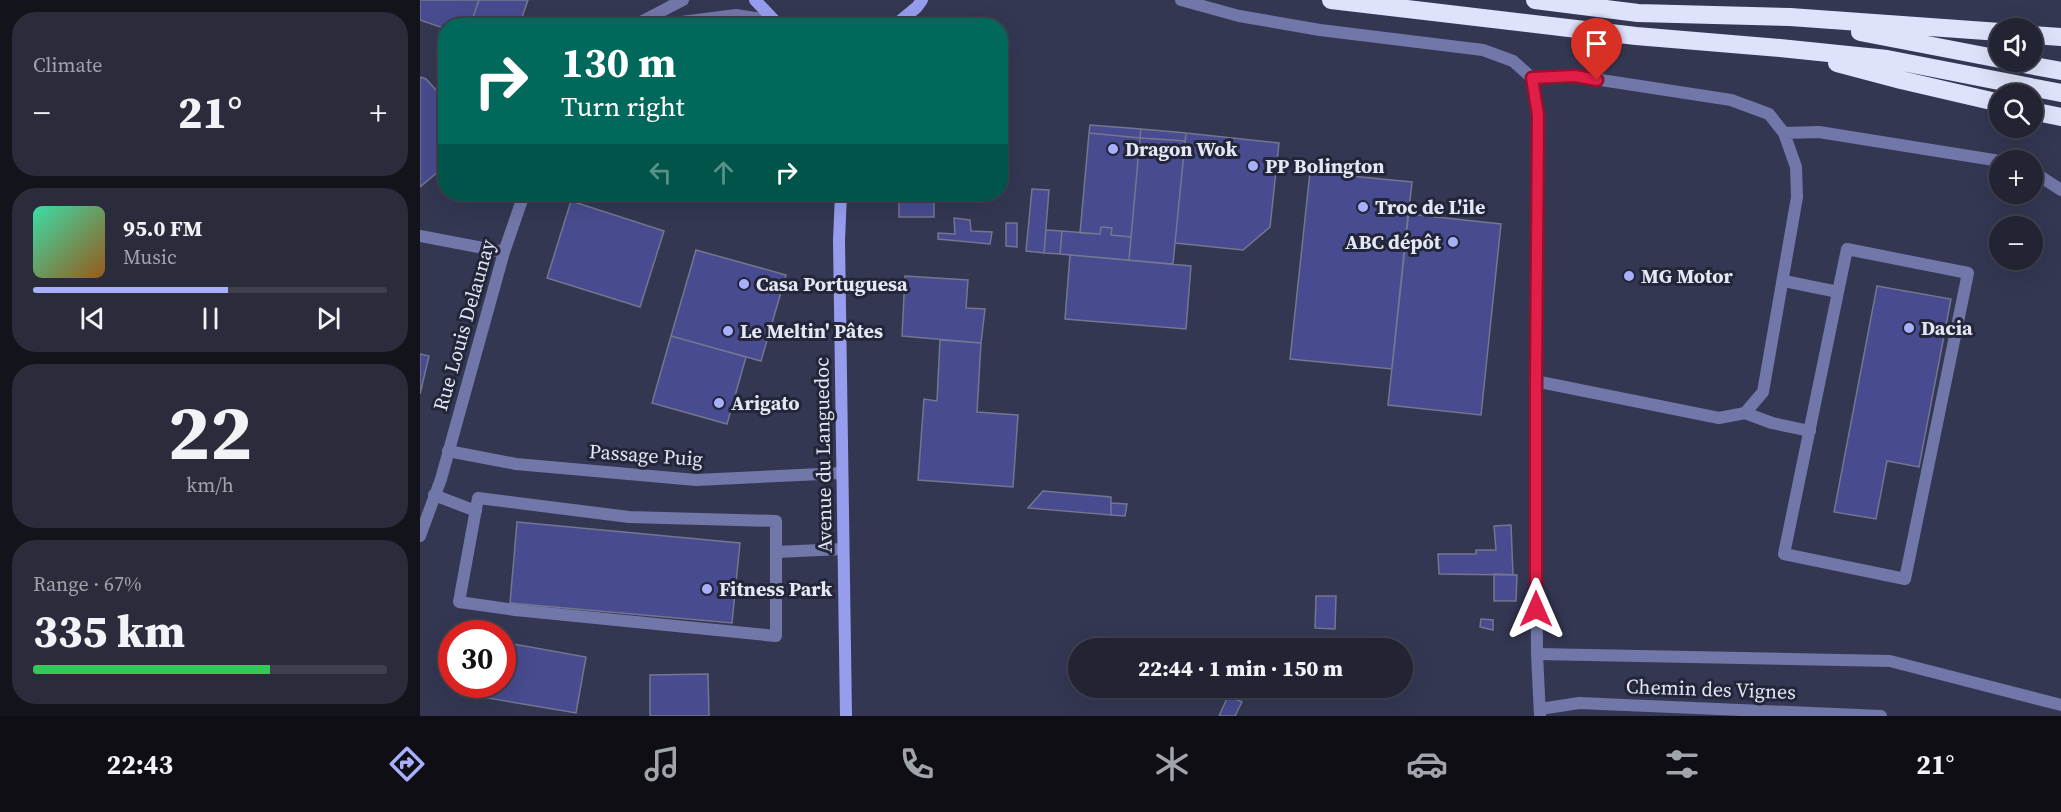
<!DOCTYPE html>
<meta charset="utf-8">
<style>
:root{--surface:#222333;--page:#2a2b3b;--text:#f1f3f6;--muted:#a2a4ac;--line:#3f404e;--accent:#a8b0fc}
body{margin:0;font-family:"Source Serif 4",serif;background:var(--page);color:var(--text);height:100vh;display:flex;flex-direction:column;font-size:22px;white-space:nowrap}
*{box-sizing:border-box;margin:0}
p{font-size:20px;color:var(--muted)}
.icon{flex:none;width:33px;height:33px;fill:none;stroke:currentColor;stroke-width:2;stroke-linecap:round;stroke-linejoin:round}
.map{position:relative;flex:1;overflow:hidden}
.side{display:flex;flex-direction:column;gap:12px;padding:12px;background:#13131c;width:420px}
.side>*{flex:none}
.guide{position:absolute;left:18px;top:18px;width:570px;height:183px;border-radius:24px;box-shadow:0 6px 24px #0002,0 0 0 2px var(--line);background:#00695c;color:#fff;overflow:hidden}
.fabs{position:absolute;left:1569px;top:18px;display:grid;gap:12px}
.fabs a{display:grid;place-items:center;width:54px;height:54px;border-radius:50%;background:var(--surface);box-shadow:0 6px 24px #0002,0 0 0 2px var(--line);font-size:30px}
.speed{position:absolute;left:18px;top:620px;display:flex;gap:12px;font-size:30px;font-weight:700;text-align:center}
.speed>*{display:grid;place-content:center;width:78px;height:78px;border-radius:50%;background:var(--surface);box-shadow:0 6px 24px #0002,0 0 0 2px var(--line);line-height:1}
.speed .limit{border:9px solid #d22;background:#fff;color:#111}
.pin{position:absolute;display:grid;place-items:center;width:51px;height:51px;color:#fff;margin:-62px -26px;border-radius:50% 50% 50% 0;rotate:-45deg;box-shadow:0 0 6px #0007}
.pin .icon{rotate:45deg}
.me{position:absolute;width:66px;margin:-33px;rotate:0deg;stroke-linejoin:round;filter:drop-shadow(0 0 4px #0008)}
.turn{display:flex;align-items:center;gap:21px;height:126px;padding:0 24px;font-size:27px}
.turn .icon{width:78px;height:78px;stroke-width:2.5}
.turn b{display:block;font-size:42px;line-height:51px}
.lanes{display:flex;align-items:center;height:57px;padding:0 24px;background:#0003;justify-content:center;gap:30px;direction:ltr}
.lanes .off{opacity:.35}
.big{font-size:45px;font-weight:800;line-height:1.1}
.side .widget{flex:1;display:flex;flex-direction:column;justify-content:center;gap:9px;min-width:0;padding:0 21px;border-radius:24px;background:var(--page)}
.side .dial{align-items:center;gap:0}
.dial b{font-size:78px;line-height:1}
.song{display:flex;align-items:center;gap:18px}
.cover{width:72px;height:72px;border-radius:9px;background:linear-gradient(135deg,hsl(160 70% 55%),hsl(30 70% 35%))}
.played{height:6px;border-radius:3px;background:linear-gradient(90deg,var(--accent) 55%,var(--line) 55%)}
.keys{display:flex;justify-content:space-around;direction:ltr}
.heat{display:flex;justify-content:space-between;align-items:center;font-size:33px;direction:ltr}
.charge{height:9px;border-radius:4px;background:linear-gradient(90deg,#34c759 67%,var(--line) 0)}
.trip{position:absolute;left:648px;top:638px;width:345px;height:60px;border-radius:30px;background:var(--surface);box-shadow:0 6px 24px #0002,0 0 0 2px var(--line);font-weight:800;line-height:60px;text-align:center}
.dock{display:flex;height:96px;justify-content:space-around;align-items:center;background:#0e0e14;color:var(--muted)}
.dock .icon{width:42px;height:42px}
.dock .active{color:var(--accent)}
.dock b{font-size:27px;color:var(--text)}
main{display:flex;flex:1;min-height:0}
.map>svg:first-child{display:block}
</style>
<main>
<section class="side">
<div class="widget"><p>Climate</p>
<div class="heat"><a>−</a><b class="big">21°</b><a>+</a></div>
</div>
<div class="widget">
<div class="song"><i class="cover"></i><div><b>95.0 FM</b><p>Music</p></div></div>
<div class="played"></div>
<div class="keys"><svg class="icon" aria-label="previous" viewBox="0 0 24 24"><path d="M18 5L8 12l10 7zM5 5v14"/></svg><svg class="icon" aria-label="pause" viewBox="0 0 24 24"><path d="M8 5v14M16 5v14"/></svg><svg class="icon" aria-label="next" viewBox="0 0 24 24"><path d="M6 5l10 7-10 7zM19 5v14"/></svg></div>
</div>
<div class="widget dial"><b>22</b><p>km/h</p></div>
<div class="widget"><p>Range · 67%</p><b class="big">335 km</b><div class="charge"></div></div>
</section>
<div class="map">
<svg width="1641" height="716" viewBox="0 0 1641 716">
<rect width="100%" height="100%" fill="#2d2f44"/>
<path fill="#343752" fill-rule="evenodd" d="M 0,0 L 1641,0 L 1641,716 L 0,716 ZM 26,26 L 580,26 L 580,194 L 26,194 ZM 1580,28 L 1612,28 L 1612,62 L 1580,62 ZM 1580,94 L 1612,94 L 1612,128 L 1580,128 ZM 1580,160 L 1612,160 L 1612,194 L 1580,194 ZM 1580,226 L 1612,226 L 1612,260 L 1580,260 ZM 32,633 L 82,633 L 82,684 L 32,684 ZM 658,648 L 982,648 L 982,687 L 658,687 Z"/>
<path fill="#484b8f" stroke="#73768f" stroke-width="1.5" d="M 0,0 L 59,0 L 50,26 L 26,26 L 26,29 L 0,20 Z
M 59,0 L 108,0 L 99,26 L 50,26 Z
M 0,77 L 6,79 L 26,101 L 26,165 L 0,187 Z
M 670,125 L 721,129 L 720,138 L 669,133 Z
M 721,129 L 766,133 L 765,141 L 720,138 Z
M 669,133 L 720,138 L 711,237 L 691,235 L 692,228 L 681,227 L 680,234 L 660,233 Z
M 766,133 L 859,143 L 850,227 L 823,250 L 755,243 Z
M 720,138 L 765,141 L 753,264 L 709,260 Z
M 890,172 L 992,182 L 972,369 L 870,359 Z
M 612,189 L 629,190 L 624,253 L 606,251 Z
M 479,194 L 514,194 L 514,217 L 479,217 Z
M 151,201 L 244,231 L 220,307 L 127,278 Z
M 988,214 L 1081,224 L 1061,415 L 968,405 Z
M 534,218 L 550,220 L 551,231 L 572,232 L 570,244 L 518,239 L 518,233 L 535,234 Z
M 586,223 L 597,223 L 597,247 L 586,246 Z
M 681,227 L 692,228 L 691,235 L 711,237 L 709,260 L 640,254 L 642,231 L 680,234 Z
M 626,230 L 642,231 L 640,254 L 624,253 Z
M 276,250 L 366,275 L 341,361 L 251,336 Z
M 650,255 L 771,266 L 766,329 L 645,319 Z
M 485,276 L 548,280 L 546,308 L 565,309 L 561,343 L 482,336 Z
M 1457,286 L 1531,299 L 1499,467 L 1467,461 L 1456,519 L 1414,512 Z
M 251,336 L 326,357 L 307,424 L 232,403 Z
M 520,340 L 561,343 L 557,412 L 598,415 L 593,487 L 498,480 L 504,399 L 517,401 Z
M 0,354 L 9,356 L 0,394 Z
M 623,491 L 691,497 L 691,515 L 608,508 Z
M 691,503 L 707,504 L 705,516 L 691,515 Z
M 97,522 L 320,543 L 312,623 L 90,603 Z
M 1091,525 L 1093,575 L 1019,574 L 1018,554 L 1056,554 L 1056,550 L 1076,550 L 1074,526 Z
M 1074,574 L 1097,575 L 1096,601 L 1074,601 Z
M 896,596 L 916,596 L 915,629 L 895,628 Z
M 1061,619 L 1073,620 L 1073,630 L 1060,627 Z
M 82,642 L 166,657 L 156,713 L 56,696 L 58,684 L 82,684 Z
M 288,674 L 289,716 L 230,716 L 230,675 Z
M 808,696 L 822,702 L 815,716 L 799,716 Z"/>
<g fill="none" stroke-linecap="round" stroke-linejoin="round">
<path stroke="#7277a9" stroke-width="12" d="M 1112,78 L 1155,76 L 1311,100 L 1349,114 L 1364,133 L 1376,167 L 1377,197 L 1343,392 L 1325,413 L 1299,418 L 1115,381
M 1364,133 L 1399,132 L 1580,161
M 1612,171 L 1641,190
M 1364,281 L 1418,292 L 1427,249 L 1548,273 L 1485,579 L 1364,554 L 1418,292
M 1325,413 L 1352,423 L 1390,431
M 28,451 L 96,464 L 276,480 L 422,473
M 14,495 L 56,511
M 356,552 L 356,636 L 95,610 L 39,602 L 58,498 L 209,517 L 356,521 L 356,552 L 423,549
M 1117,654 L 1470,661 L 1641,705"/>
<path stroke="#7277a9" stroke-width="12" d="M 761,0 L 819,16 L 900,30 L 1063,50 L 1093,61 L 1112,78 L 1118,115 L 1115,381 L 1117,654 L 1120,716
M 213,26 L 263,0
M 230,26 L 316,15 L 355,21
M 0,236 L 84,252
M 0,536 L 21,479 L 84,252 L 104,194
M 1120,709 L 1159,703 L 1461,716"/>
<path stroke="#969ded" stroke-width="12" d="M 335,0 L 355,21 L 363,26
M 474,26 L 497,7 L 502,0
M 421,194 L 419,240 L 426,716"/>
<path stroke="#dee2fa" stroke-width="18" d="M 911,0 L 1216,36 L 1360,48 L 1467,59 L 1641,93
M 1115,0 L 1218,13 L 1370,17 L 1580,32
M 1440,32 L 1580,59
M 1612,35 L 1641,37
M 1593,62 L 1641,71
M 1417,63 L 1481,80 L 1580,103
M 1612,111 L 1641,117"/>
</g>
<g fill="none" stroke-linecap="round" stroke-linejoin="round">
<g stroke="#92132f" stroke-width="15">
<path id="route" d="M 1116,609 L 1116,381 L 1118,115 L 1112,78 L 1155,76 L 1177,80"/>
</g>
<use href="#route" stroke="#e11d48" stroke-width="10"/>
</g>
<g fill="#a8b0fc" stroke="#232539" stroke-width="2">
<circle cx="693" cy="149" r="6"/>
<circle cx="833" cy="166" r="6"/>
<circle cx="943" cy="207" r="6"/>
<circle cx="1033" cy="242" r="6"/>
<circle cx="1209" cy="276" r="6"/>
<circle cx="324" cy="284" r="6"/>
<circle cx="1489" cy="328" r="6"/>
<circle cx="308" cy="331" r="6"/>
<circle cx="299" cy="403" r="6"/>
<circle cx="287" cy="589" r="6"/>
</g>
<g text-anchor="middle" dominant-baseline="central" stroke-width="6" stroke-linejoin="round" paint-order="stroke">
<g font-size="20" font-weight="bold" fill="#e5e7f5" stroke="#232539" text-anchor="start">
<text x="705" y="149">Dragon Wok</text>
<text x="845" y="166">PP Bolington</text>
<text x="955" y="207">Troc de L'ile</text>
<text x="1021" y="242" text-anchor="end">ABC dépôt</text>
<text x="1221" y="276">MG Motor</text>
<text x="336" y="284">Casa Portuguesa</text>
<text x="1501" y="328">Dacia</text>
<text x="320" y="331">Le Meltin' Pâtes</text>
<text x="311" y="403">Arigato</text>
<text x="299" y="589">Fitness Park</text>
</g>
<g font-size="20" fill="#e5e7f5" stroke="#232539">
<text transform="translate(44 325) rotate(-74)">Rue Louis Delaunay</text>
<text transform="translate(226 455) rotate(4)">Passage Puig</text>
<text transform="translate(403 455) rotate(-91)">Avenue du Languedoc</text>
<text transform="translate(1291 689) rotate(2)">Chemin des Vignes</text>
</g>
</g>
</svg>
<div class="fabs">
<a><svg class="icon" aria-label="sound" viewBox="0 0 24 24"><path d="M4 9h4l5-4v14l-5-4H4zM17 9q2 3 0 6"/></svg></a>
<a><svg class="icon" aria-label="search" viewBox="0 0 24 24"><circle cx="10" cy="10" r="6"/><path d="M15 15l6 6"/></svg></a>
<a>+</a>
<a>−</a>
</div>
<div class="speed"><div class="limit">30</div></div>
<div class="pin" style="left:1177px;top:80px;background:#d93025"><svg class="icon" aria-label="arrive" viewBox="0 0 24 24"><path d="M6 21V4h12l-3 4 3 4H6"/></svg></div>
<svg class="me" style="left:1116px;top:609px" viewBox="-20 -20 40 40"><path d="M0-17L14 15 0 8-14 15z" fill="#e11d48" stroke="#fff" stroke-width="4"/></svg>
<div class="trip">22:44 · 1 min · 150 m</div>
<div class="guide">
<div class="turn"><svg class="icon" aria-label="right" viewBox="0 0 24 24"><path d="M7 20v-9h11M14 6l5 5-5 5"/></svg><div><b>130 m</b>Turn right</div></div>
<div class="lanes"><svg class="icon off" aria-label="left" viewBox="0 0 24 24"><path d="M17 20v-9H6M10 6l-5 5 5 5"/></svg><svg class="icon off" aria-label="ahead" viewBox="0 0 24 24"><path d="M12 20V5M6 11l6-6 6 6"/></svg><svg class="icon" aria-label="right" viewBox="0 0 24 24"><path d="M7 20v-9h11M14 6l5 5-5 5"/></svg></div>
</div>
</div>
</main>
<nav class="dock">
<b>22:43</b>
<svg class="icon active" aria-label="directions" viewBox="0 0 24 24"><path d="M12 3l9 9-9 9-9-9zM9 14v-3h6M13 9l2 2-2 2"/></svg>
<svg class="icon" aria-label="music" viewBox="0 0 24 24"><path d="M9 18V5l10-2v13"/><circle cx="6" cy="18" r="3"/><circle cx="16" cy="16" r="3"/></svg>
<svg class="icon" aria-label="phone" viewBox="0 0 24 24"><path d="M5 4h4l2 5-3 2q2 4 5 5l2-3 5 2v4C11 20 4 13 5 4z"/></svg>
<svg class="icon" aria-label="climate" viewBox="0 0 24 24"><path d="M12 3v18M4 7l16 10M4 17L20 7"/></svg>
<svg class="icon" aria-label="car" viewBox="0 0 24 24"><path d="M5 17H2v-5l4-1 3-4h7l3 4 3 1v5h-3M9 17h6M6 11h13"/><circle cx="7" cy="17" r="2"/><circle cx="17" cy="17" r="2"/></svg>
<svg class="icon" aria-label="filters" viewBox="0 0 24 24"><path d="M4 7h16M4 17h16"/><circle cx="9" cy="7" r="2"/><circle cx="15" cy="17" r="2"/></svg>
<b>21°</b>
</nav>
